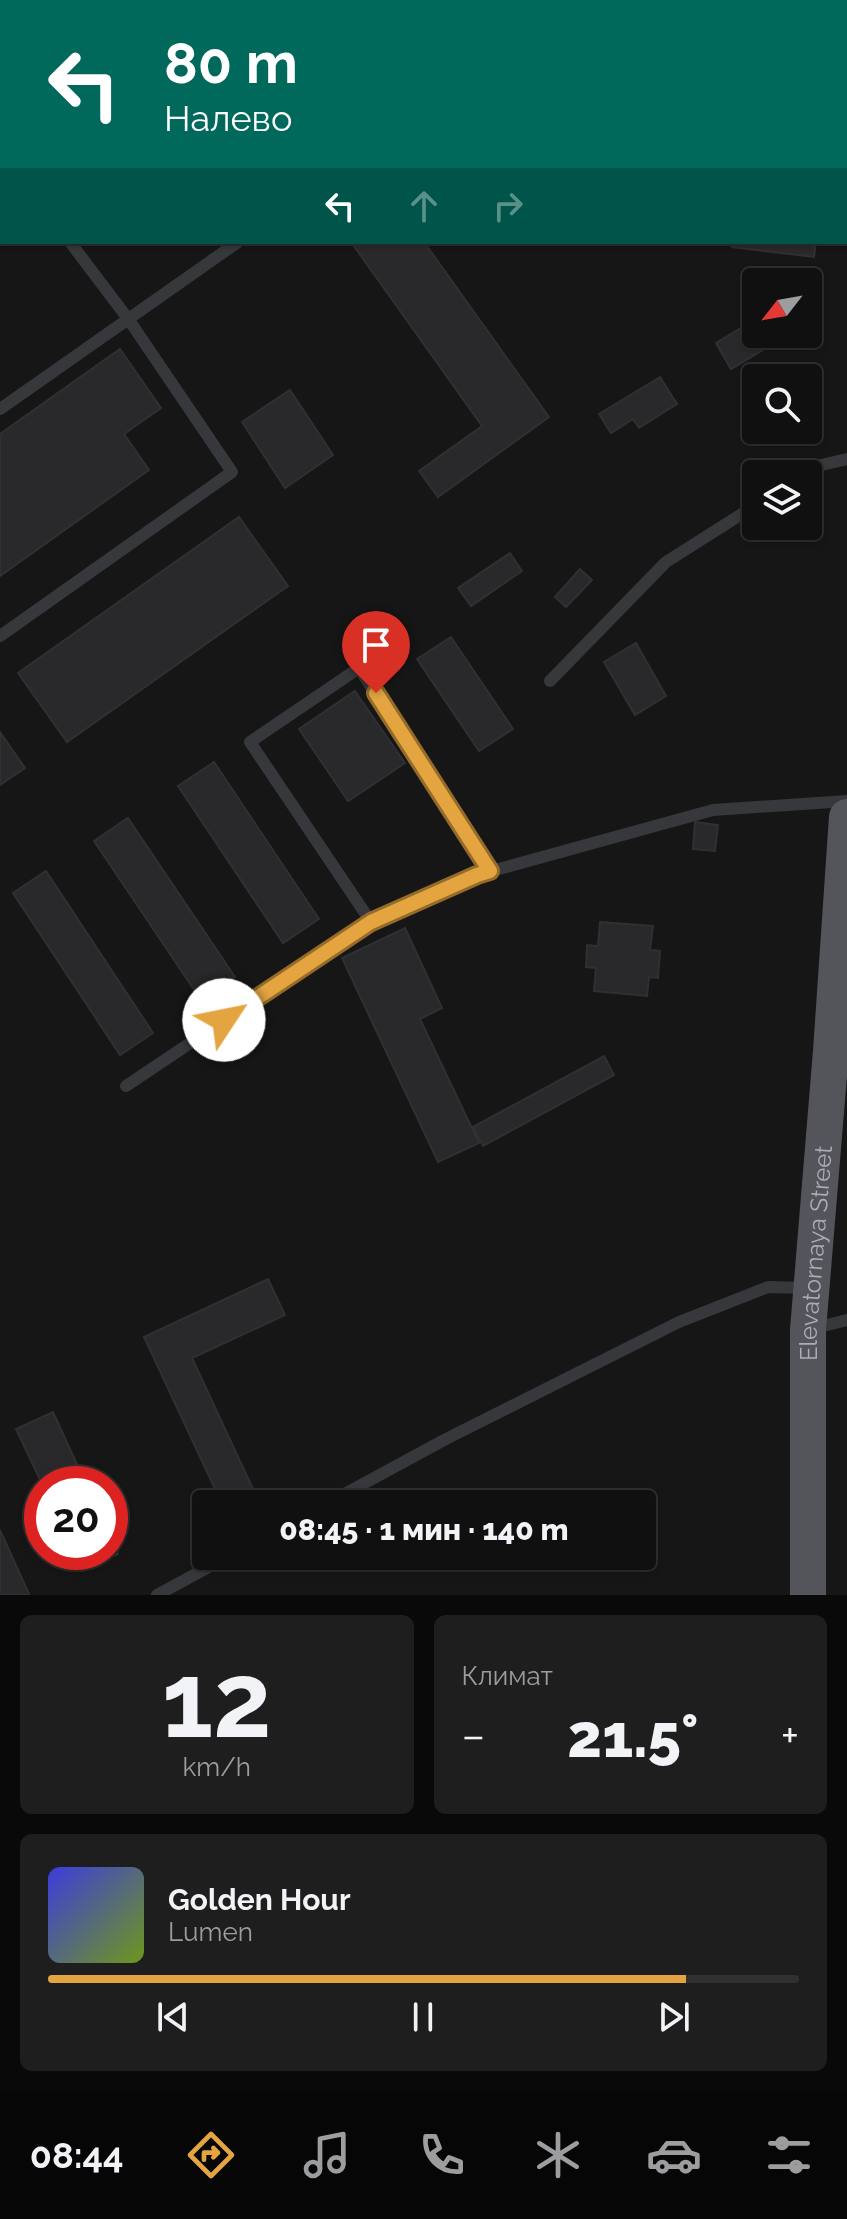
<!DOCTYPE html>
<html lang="ru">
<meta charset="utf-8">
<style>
:root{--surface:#101011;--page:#1e1e1f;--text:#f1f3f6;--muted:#9c9d9f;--line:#303031;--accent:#e4a541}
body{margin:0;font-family:Raleway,sans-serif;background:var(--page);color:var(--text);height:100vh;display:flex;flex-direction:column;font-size:30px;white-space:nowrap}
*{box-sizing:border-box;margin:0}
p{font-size:26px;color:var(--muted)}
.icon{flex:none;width:44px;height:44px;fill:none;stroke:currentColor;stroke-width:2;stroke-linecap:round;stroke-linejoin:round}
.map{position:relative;height:1595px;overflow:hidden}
.details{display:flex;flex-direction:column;gap:20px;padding:20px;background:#090909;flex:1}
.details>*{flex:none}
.hud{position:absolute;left:0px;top:0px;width:848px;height:244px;box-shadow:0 2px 6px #0004,0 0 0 2px var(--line);background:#00695c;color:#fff;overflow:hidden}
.needle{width:52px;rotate:239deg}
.controls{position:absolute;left:742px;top:268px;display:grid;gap:16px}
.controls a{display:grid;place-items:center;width:80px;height:80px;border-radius:8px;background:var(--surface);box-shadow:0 2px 6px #0004,0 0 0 2px var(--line);font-size:40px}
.speed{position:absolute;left:24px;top:1466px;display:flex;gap:16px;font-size:40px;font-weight:700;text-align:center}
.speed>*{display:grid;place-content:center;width:104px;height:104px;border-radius:50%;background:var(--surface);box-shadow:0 2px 6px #0004,0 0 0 2px var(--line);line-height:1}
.speed .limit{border:12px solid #d22;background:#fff;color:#111}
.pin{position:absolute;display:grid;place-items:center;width:68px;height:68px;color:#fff;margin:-82px -34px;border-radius:50% 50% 50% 0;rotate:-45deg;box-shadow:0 0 8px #0007}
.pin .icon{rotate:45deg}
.me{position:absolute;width:88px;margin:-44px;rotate:56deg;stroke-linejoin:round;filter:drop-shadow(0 0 6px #0008)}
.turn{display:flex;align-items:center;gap:28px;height:168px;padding:0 32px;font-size:36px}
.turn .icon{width:104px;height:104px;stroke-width:2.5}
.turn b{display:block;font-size:56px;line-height:68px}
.lanes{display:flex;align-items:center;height:76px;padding:0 32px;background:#0003;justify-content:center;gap:40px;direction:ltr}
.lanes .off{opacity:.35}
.big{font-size:60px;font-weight:800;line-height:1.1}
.details .tile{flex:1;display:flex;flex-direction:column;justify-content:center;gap:12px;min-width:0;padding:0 28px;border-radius:12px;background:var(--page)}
.details .dial{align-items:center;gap:0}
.dial b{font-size:104px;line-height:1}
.song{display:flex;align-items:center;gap:24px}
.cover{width:96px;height:96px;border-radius:12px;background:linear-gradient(135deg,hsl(240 70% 55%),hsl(80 70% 35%))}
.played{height:8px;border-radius:4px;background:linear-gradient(90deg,var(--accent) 85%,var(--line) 85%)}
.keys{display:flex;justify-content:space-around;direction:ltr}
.heat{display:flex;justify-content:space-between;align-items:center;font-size:44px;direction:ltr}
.details .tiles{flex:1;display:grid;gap:20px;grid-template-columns:1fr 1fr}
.tile:last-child{grid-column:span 2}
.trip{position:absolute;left:192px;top:1490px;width:464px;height:80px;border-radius:8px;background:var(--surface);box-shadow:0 2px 6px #0004,0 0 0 2px var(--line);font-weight:800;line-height:80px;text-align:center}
.dock{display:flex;height:128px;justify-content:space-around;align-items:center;background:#060607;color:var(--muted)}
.dock .icon{width:56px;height:56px}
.dock .selected{color:var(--accent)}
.dock b{font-size:36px;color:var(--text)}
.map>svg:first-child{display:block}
</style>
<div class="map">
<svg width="847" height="1595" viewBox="0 0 847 1595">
<rect width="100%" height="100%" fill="#161617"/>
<path fill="#29292b" stroke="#303033" stroke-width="2" d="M 440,0 L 512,0 L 509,2 L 437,2 Z
M 351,242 L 424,242 L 549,417 L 438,497 L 419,471 L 482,426 Z
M 731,242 L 816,242 L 814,257 L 732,247 Z
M 752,321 L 756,327 L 756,334 L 760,334 L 768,347 L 731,369 L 716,343 Z
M 120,349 L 161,408 L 124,434 L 149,470 L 0,576 L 0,434 Z
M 660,377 L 677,404 L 639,428 L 633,419 L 611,433 L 599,414 Z
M 290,390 L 333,455 L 285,488 L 242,422 Z
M 239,517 L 288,586 L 67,742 L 18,673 Z
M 510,553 L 522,571 L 471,606 L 458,588 Z
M 580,569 L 592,580 L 566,607 L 555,597 Z
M 451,637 L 513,729 L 479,751 L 417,659 Z
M 636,643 L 666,696 L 635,715 L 604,662 Z
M 355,691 L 405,763 L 348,801 L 299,729 Z
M 0,732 L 25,768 L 0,785 Z
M 214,762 L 319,919 L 283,943 L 178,786 Z
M 128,818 L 235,977 L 201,1000 L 94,841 Z
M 695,822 L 718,825 L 715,851 L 693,849 Z
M 46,871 L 153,1033 L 120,1055 L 13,893 Z
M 600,922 L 653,926 L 650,950 L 660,951 L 658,978 L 649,977 L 647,996 L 594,991 L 596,968 L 586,967 L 587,945 L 598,946 Z
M 405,928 L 442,1008 L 420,1019 L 479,1143 L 438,1162 L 342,958 Z
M 604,1056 L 614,1075 L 483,1146 L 473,1127 Z
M 268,1279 L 285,1315 L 192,1358 L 260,1504 L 222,1504 L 144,1337 Z
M 53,1412 L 86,1484 L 42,1484 L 16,1429 Z
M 0,1530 L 29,1594 L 27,1595 L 0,1595 Z
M 110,1536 L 118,1554 L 82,1571 L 74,1552 L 110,1552 Z"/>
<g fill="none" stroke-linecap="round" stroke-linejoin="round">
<path stroke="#37383c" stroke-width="12" d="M 130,0 L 131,2
M 569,2 L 572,0
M 0,137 L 2,136
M 0,148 L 2,151
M 0,409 L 238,242
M 804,474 L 817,466 L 847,459
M 0,636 L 232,472 L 129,320 L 70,242
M 550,681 L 666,562 L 756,505
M 371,922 L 250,742 L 359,668 L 490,871
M 126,1086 L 371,922 L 477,875 L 713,810 L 847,801
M 811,1329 L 847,1320
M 326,1504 L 446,1439 L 679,1322 L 768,1287 L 809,1288
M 157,1595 L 229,1556"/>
<path stroke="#53555b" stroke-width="36" id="s1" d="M 808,1595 L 808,1330 L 831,1051 L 847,817"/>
</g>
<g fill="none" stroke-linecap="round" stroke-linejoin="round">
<g stroke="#946b2a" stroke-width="20">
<path id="route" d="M 224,1020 L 371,922 L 477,875 L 490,871 L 376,693"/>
</g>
<use href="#route" stroke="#e4a541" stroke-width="14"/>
</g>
<g text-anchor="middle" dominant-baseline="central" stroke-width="8" stroke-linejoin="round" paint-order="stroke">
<g font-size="24" fill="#a9adb6" stroke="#111112">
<text stroke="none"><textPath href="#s1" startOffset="342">Elevatornaya Street</textPath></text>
</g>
</g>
</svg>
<div class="controls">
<a><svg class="needle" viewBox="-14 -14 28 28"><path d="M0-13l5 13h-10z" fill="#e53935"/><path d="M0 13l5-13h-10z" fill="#9c9d9f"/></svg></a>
<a><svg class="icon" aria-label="search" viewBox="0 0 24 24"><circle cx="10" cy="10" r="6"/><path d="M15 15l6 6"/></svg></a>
<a><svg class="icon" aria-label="layers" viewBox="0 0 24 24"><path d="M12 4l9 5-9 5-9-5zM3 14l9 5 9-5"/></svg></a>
</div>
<div class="speed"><div class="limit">20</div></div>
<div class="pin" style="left:376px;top:693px;background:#d93025"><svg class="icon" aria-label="arrive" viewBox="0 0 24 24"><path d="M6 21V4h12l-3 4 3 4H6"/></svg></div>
<svg class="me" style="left:224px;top:1020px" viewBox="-20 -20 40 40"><circle r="19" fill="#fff"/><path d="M0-13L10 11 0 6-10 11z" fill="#e4a541"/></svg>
<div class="trip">08:45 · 1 мин · 140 m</div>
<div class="hud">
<div class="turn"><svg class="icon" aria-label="left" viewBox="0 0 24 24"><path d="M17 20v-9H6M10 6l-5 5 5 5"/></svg><div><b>80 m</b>Налево</div></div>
<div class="lanes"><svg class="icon" aria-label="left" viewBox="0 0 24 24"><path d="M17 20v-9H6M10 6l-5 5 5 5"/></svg><svg class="icon off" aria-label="ahead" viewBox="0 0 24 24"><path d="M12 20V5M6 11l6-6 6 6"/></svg><svg class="icon off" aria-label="right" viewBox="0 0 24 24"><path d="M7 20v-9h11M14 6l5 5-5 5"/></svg></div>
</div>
</div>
<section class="details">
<div class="tiles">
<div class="tile dial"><b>12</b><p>km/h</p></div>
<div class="tile"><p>Климат</p>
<div class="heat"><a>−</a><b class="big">21.5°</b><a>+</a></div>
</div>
<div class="tile">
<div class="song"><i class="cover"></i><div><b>Golden Hour</b><p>Lumen</p></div></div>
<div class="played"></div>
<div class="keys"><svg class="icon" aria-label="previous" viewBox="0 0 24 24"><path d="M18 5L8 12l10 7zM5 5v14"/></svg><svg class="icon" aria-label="pause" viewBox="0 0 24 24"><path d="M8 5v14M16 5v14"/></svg><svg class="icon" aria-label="next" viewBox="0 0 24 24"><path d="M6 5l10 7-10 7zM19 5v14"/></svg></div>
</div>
</div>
</section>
<nav class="dock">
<b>08:44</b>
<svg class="icon selected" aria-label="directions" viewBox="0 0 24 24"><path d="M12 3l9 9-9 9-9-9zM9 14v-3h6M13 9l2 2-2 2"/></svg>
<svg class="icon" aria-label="music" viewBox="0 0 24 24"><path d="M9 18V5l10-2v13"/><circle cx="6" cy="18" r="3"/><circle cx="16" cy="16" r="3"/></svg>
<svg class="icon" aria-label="phone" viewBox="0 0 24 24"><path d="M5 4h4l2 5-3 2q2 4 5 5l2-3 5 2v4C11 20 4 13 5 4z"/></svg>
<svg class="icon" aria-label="climate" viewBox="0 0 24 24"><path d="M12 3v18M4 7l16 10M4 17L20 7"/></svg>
<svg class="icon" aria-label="car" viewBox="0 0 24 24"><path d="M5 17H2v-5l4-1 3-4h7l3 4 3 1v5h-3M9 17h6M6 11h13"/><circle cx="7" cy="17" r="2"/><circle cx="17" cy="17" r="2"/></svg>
<svg class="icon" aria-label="filters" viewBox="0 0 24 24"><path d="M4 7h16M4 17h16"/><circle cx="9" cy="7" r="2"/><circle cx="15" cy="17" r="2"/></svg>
</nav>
